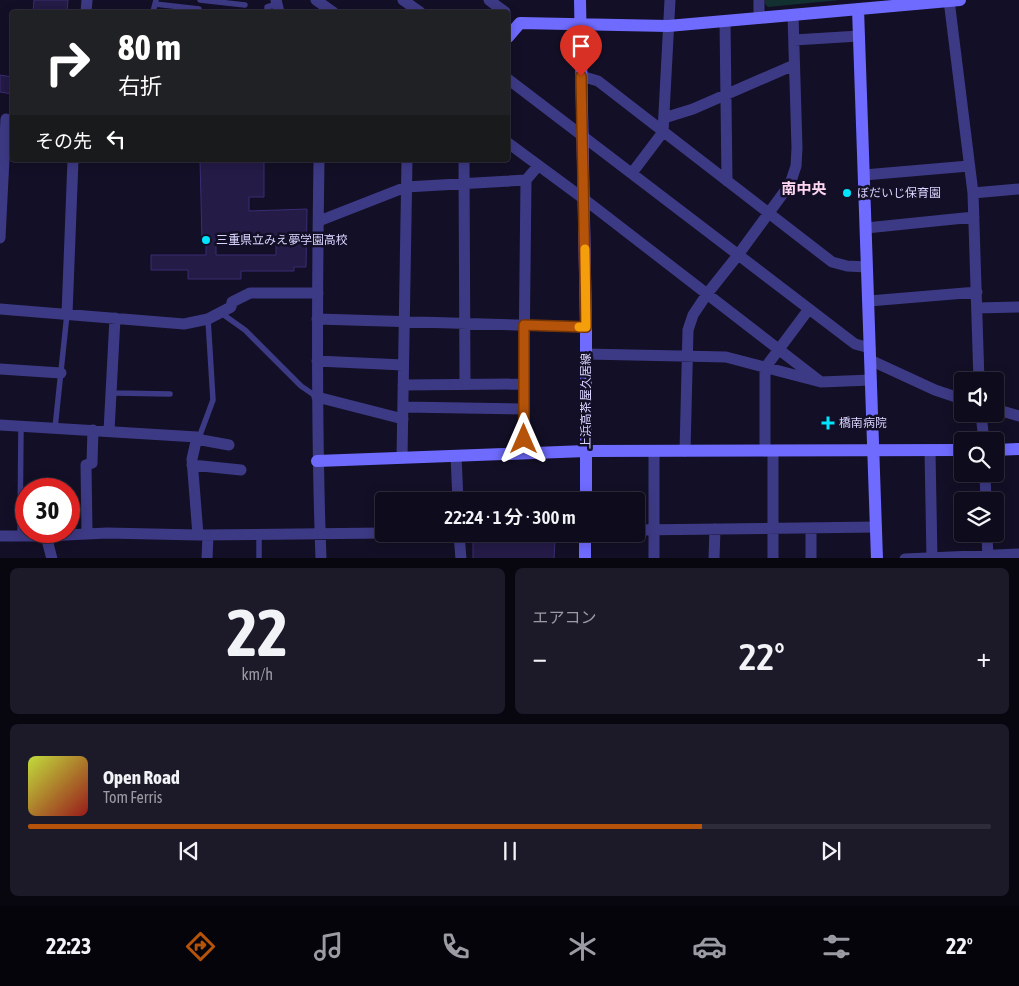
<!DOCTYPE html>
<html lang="ja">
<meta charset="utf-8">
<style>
:root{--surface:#0e0b1c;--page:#1c1929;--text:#f1f3f6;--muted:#9b9ba3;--line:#2e2b3b;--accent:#b45309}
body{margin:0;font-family:"Asap Condensed","Noto Sans JP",sans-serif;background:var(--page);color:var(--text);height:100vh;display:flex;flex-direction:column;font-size:19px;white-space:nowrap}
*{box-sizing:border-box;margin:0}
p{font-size:16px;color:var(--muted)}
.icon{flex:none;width:28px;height:28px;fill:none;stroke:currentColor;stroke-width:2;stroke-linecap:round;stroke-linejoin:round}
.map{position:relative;height:558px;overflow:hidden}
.drawer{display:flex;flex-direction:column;gap:10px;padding:10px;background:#08060f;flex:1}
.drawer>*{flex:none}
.guide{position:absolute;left:10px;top:10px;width:500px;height:152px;border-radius:5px;box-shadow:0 2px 12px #0003,0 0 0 1px var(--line);background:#202124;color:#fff;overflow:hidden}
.tools{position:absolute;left:954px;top:372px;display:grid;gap:10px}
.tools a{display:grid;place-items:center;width:50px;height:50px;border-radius:5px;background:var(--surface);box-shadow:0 2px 12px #0003,0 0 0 1px var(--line);font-size:25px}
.speed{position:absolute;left:15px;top:478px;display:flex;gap:10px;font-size:25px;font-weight:700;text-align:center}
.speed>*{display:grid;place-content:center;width:65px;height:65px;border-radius:50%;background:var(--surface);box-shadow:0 2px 12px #0003,0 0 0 1px var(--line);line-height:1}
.speed .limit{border:8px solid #d22;background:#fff;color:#111}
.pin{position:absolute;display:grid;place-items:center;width:42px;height:42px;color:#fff;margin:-51px -21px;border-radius:50% 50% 50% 0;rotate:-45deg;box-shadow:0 0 5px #0007}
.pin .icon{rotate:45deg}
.me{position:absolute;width:55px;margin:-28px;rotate:0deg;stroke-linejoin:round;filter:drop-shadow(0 0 4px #0008)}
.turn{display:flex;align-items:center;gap:18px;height:105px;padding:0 25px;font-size:22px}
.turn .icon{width:65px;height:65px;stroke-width:2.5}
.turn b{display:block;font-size:35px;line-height:42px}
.then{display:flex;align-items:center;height:48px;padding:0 25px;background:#0003;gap:10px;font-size:19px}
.big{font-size:38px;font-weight:600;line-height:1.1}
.drawer .widget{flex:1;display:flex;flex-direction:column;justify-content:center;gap:8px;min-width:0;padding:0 18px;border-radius:8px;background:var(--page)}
.drawer .dial{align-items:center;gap:0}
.dial b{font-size:65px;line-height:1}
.song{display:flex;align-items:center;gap:15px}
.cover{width:60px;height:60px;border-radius:8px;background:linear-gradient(135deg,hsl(70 70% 55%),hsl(0 70% 35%))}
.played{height:5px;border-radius:2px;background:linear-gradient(90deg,var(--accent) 70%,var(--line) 70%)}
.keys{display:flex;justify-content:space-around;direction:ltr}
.heat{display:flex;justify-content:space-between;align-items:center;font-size:28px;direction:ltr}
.drawer .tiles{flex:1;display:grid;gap:10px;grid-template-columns:1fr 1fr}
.widget:last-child{grid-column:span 2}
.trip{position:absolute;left:375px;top:492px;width:270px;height:50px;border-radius:5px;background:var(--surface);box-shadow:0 2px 12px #0003,0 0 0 1px var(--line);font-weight:600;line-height:50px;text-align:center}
.tab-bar{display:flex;height:80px;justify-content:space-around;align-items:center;background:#06040b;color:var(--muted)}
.tab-bar .icon{width:35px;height:35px}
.tab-bar .selected{color:var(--accent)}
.tab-bar b{font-size:22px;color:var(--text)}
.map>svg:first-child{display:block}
</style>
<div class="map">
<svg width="1019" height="559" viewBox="0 0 1019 559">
<rect width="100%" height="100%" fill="#130f26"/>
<path fill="#12302f" d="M 765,0 L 840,0 L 768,7 L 765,4 Z"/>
<path fill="#241b47" stroke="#3b2d73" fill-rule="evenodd" d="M 34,0 L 68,0 L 67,12 L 33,12 Z
M 0,75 L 12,77 L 12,94 L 0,92 Z
M 200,160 L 264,160 L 264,197 L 249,197 L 249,211 L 307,209 L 306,267 L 294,267 L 294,271 L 241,271 L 241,279 L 188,279 L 188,270 L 151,270 L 151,255 L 206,255 L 206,240 L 202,240 ZM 216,240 L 276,240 L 276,255 L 216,255 Z
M 473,538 L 555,540 L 554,559 L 473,559 Z"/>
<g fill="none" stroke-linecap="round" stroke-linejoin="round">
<path stroke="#3d3a85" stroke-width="5.5" d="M 200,0 L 245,5
M 155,4 L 199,9
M 153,12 L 156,0
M 267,12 L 267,7 L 277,4
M 221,313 L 245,330 L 301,386 L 317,397
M 111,391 L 115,393 L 170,394
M 55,428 L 67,314
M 197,437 L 200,435 L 213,400 L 208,319
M 259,534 L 259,559
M 20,536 L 21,426"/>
<path stroke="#3d3a85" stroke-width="11" d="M 276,0 L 279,12
M 316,0 L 333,12
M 403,0 L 420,12
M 489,0 L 505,12
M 759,0 L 759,18
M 949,0 L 973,193 L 979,381
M 86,12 L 87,0
M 725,21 L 727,181
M 794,40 L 859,36
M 581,76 L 598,81 L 832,262 L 847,266 L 867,267
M 508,79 L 855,344 L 870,348
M 664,118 L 693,109 L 794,65
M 508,143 L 584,199 L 821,382
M 319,160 C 317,293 316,426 321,559
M 464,160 L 465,384
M 632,173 L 663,132 L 670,0
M 864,175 L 969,166
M 973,193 L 1019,189
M 319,221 L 406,187 L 526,180
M 866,228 L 974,217
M 0,238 L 6,119
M 869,301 L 977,292
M 977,308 L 1019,307
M 0,309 L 184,324 L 208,319 L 231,307 L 232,302 L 250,293 L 318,293
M 67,314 L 73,160
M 317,319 L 586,327
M 586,354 L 726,357 L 821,382 L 871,380
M 870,360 L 935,390 L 962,399
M 317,361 L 403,365
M 0,369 L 61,373
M 403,385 L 524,384
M 317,397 L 403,419
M 403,407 L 524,409
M 995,409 L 1019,416
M 981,414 L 984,441
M 0,425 L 197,437 L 192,459 L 198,535
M 109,431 L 115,318
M 196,439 L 229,445
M 930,450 L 932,559
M 685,451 L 688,330 L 693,315 L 707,294 L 738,255 L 790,184 L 796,166 L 797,148 L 793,15
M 765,451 L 765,368 L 809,309
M 773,451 L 773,559
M 523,453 L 526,180 L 538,166
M 456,456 L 458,501
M 402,458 L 407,160
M 192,465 L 241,470
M 985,474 L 986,501
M 811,528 L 811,559
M 636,530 L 876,527
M 87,533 L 86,465 L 92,463 L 93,430
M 459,534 L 461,559
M 987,534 L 988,559
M 0,536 L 46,536 L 107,533 L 198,535 L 384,533
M 46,536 L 52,559
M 207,559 L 208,535
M 654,559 L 654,451
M 714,559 L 715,529
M 905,559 L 1019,554"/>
<path stroke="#6f6bff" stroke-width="12" d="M 580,0 L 586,327 L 586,501
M 858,9 L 877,559
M 508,37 L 520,23 L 668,26 L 960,0
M 995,450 L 1019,449
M 317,461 L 586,451 L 962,450
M 585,559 L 585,534"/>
</g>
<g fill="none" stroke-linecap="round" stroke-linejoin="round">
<g stroke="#753606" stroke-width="12">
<path id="route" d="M 524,439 L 524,325 L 586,327 L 581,76"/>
</g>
<use href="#route" stroke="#b45309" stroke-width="9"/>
<path stroke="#f59e0b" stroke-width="9" d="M 579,327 L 586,327 L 585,249"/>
</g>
<g fill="#00e5ff" stroke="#130f26" stroke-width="2">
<circle cx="847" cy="193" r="5"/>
<circle cx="206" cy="240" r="5"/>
<path d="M825.5 415.5h5v5h5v5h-5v5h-5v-5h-5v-5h5z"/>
</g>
<g text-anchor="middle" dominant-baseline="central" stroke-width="5" stroke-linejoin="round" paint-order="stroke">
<g font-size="12" fill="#d9d4ff" stroke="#130f26" text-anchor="start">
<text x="857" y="193">ぼだいじ保育園</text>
<text x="216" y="240">三重県立みえ夢学園高校</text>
<text x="839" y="423">橋南病院</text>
</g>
<g font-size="12" fill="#d9d4ff" stroke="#130f26">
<text transform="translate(586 401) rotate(-90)">上浜高茶屋久居線</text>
</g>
<g font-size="15" font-weight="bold" fill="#ffd6f0" stroke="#130f26">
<text x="804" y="188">南中央</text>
</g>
</g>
</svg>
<div class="tools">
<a><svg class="icon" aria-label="sound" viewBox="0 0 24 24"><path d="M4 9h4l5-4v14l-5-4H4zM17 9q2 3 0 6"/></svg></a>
<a><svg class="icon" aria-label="search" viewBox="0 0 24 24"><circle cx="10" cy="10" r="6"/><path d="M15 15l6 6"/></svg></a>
<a><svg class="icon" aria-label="layers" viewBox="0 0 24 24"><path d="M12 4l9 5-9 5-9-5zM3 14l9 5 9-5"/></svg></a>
</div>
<div class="speed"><div class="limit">30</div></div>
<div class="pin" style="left:581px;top:76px;background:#d93025"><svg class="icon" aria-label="arrive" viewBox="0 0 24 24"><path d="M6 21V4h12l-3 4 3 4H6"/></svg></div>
<svg class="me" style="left:524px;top:439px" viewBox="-20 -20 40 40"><path d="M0-17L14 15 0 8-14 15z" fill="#b45309" stroke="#fff" stroke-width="4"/></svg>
<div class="trip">22:24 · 1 分 · 300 m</div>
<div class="guide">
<div class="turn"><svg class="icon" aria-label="right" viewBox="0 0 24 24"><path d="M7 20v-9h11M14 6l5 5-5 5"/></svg><div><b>80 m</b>右折</div></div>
<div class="then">その先<svg class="icon" aria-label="left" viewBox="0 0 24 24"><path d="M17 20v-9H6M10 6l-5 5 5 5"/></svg></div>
</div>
</div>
<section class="drawer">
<div class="tiles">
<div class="widget dial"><b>22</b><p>km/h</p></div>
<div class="widget"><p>エアコン</p>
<div class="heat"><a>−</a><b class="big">22°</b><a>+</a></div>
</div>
<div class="widget">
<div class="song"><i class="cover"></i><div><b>Open Road</b><p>Tom Ferris</p></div></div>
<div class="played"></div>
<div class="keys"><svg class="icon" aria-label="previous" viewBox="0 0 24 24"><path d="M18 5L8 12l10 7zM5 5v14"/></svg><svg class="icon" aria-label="pause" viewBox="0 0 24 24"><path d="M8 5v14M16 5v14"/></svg><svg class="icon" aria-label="next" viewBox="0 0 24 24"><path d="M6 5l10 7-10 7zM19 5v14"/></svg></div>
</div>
</div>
</section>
<nav class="tab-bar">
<b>22:23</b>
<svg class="icon selected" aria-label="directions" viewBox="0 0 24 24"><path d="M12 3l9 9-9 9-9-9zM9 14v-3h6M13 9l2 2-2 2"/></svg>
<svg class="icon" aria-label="music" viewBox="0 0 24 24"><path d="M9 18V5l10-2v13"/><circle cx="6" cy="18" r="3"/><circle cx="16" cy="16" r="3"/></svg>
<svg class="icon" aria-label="phone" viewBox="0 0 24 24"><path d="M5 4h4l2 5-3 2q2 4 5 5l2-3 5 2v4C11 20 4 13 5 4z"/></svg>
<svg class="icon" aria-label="climate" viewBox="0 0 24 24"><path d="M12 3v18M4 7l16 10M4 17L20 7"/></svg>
<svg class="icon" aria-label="car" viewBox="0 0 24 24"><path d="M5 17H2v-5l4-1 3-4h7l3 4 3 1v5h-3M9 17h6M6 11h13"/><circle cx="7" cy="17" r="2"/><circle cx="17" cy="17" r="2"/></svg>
<svg class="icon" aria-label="filters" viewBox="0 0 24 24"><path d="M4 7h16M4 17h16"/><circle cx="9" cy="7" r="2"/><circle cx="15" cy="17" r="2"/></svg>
<b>22°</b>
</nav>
